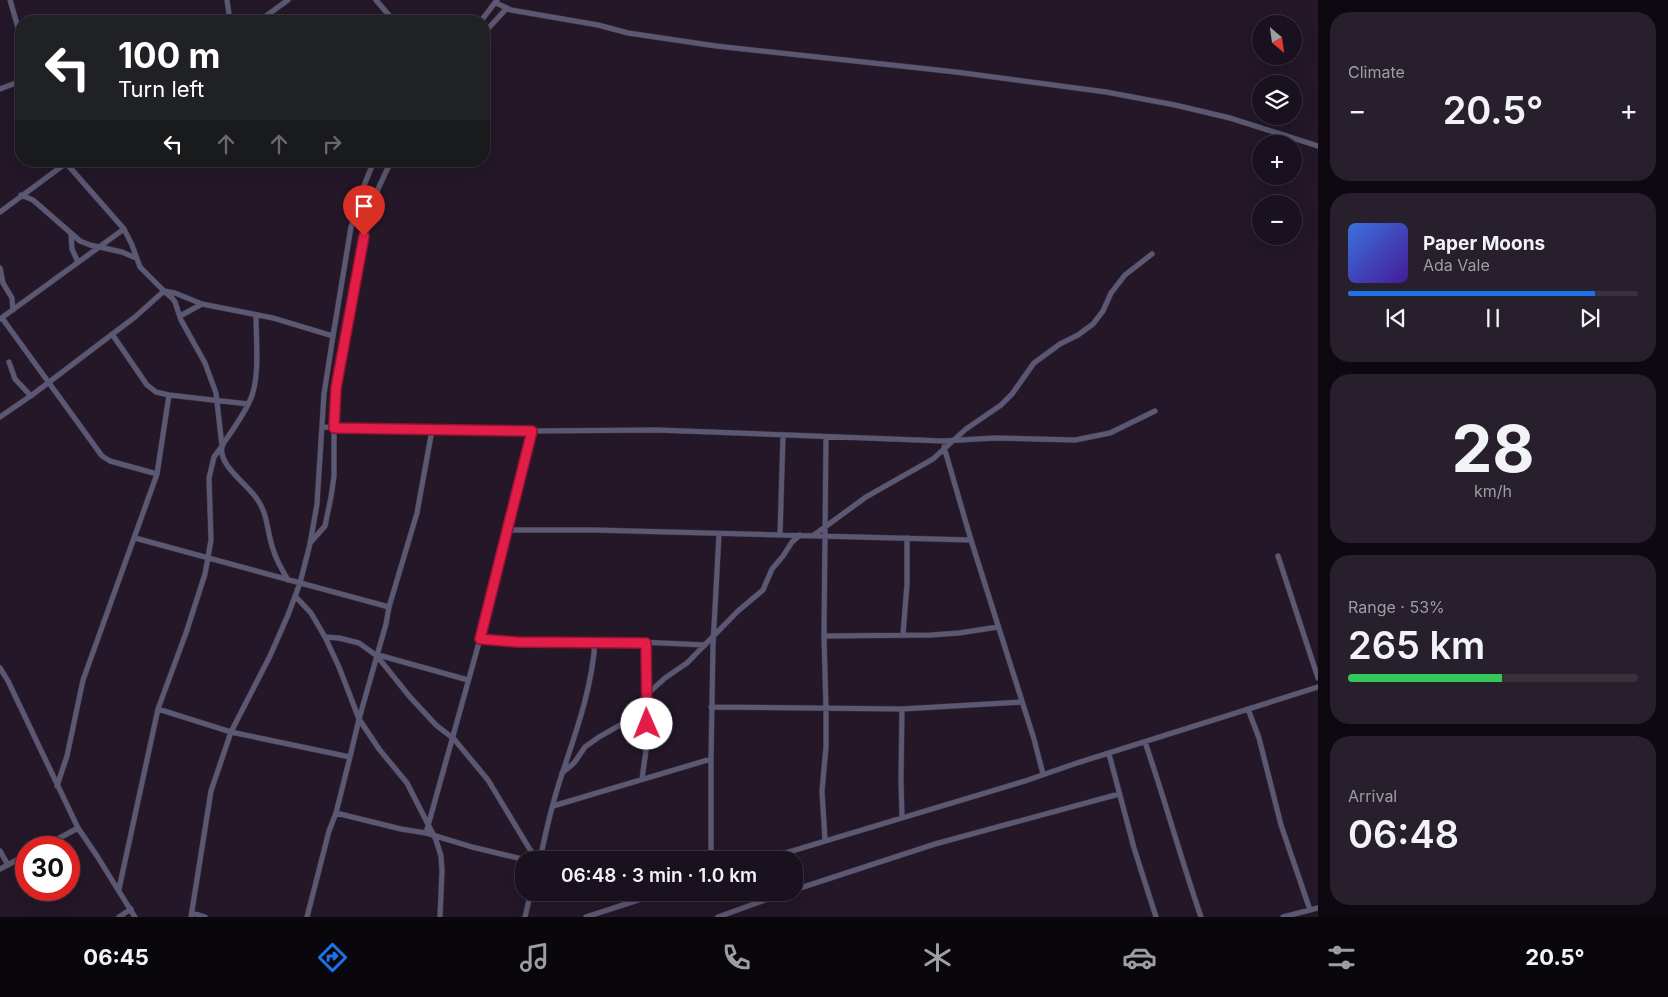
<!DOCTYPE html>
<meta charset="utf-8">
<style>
:root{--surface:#1a111e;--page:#271f2b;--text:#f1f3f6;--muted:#9f9da4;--line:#38313c;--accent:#1a73e8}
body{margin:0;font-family:Inter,sans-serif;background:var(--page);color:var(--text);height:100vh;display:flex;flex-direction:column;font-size:19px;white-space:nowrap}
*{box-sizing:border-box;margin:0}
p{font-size:16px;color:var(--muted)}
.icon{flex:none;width:28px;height:28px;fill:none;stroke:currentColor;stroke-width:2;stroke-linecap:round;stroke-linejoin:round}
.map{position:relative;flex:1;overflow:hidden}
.panel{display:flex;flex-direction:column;gap:12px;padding:12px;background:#0e0910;width:350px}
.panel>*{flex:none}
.hud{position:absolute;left:15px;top:15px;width:475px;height:152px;border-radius:20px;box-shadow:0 5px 20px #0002,0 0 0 1px var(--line);background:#202124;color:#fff;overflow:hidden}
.needle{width:32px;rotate:151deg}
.controls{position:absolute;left:1252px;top:15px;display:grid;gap:10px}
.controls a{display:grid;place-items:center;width:50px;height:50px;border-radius:50%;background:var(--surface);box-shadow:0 5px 20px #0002,0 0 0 1px var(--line);font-size:25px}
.speed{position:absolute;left:15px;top:836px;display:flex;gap:10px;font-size:25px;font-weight:700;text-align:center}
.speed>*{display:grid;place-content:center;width:65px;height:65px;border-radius:50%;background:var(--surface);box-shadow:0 5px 20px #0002,0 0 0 1px var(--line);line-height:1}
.speed .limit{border:8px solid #d22;background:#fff;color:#111}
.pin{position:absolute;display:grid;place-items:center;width:42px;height:42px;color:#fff;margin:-51px -21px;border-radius:50% 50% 50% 0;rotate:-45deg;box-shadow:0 0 5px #0007}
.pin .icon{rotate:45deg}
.me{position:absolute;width:55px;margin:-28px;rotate:359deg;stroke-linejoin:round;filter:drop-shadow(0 0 4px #0008)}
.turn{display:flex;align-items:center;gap:18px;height:105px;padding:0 20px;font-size:22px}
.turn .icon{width:65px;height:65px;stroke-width:2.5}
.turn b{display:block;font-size:35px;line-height:42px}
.lanes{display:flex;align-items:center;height:48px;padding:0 20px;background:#0003;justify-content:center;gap:25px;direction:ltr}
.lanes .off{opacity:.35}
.big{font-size:38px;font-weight:600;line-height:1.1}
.panel .card{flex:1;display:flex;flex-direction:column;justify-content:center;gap:8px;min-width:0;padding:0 18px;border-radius:20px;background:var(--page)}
.panel .dial{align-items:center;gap:0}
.dial b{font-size:65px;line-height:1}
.song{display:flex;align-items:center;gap:15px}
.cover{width:60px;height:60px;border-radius:8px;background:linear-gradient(135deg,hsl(220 70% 55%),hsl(260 70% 35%))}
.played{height:5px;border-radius:2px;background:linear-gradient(90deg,var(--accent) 85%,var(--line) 85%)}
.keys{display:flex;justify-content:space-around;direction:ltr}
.heat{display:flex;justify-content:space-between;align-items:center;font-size:28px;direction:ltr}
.charge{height:8px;border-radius:4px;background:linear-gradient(90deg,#34c759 53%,var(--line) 0)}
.trip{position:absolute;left:515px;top:851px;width:288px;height:50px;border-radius:20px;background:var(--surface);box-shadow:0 5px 20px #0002,0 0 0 1px var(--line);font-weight:600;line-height:50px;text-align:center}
.tab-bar{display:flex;height:80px;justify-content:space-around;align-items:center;background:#0a070c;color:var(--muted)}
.tab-bar .icon{width:35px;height:35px}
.tab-bar .active{color:var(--accent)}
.tab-bar b{font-size:22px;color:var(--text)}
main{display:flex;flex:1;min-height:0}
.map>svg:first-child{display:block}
</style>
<main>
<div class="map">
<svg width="1318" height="917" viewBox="0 0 1318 917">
<rect width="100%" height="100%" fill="#231728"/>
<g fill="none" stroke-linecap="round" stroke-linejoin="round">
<g stroke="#3d3142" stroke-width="6">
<path id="minor" d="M 10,0 L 21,38
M 227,0 L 230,21
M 376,0 L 394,21
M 496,3 L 511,10 L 598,25 L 628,33 L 716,46 L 956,72 L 1106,92 L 1175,105 L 1230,118 L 1318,146
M 259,21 L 288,0
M 481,21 L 497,0
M 484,33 L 507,8
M 0,89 L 21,81
M 66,163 L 124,229 L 132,245 L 140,267 L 164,291 L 172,298 L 175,302 L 181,320 L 205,363 L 216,393 L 222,446 L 214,457 L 209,478 L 211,540 L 205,574 L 186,633 L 158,709 L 119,889
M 21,195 L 33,200 L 80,241 L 90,245 L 122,252 L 136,258
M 0,212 L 69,161
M 71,234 L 72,249 L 78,262
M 0,268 L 3,283 L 12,298 L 13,310
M 256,315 C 256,338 260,377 251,398 C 246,411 237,423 230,434 C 227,438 223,443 222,447 C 218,465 248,485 257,499 C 268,514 267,532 273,549 C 276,560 282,570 288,580
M 180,316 L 202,304
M 2,318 L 102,456 L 110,461 L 157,474
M 0,319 L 124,229
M 112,334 L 147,385 L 156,392 L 169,395 L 248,404
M 9,362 L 15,379 L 31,396
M 0,417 L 32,395 L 135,317 L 164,291 L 175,293 L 202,304 L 273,318 L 333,336
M 323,427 L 532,431 L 657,430 L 943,441 L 995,438 L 1075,440 L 1110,433 L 1155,411
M 944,447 L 971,540 L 1034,739 L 1043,774
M 508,530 L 594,530 L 971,540
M 780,535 L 783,436
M 814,535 L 866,497 L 933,459 L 966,429 L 1001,405 L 1012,394 L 1034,363 L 1060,344 L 1078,335 L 1093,324 L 1103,311 L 1111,293 L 1125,275 L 1152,254
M 135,538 L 389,607
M 310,543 L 325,526 L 331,497 L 334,476 L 334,406 L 336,388 L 365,236 L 378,189 L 391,161
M 1278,556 L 1318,678
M 295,596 L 311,613 L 325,637 L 339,667 L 359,719 L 379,749 L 407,783 L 436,840 L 441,856 L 442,871 L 440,917
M 903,635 L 907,584 L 907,538
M 824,636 L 931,635 L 959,633 L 998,627
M 325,637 L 339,638 L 359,643 L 377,656 L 410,697 L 436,725 L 454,739 L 488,780 L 529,848 L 538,860
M 480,639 L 517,642 L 640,642 L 705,645
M 377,656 L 382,656 L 468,680
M 0,668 L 8,681 L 78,828 L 97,856 L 135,917
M 711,707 L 902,709 L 1022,702
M 158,709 L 231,732 L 350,757
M 902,709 L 901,780 L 902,817
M 1248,709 L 1259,738 L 1281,825 L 1310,910
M 1145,742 C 1165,800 1181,859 1201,917
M 1109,754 L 1134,848 L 1156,917
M 562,773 L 574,763 L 585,747 L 599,737 L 622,724 L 643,698 L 665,678 L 687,663 L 738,611 L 763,590 L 772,569 L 783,556 L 792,542 L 800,535
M 642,779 L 647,743 L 645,643
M 57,786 L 67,756 L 83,680 L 157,474 L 169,395
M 553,806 L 711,759
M 336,813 L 401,829 L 426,833 L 472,847 L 522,859 L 537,859
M 426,833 L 480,639 L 532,431
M 825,840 L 822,791 L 826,747 L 826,708 L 824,636 L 826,437
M 41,848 L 78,828
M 0,851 L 8,865
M 540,860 C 546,830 553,800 563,771 C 577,729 592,687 595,642
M 711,860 L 711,759 L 713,645 L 719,534
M 762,860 L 1025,781 L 1077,763 L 1318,687
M 0,869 L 26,855
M 794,890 L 935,844 L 1119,794
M 192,913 L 205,917
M 119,917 L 131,909
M 191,917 L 211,791 L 231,732 L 270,656 L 288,615 L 300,583 L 310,544 L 317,504 L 324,394 L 333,336 L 351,227 L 365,183 L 374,161
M 307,917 L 329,831 L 336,813 L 350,757 L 359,719 L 386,624 L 389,607 L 417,513 L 432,430
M 525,917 L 531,892
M 586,917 L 663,892
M 718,917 L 787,892
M 1283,917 L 1318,908"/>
</g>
<use href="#minor" stroke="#5a5872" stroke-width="5"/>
</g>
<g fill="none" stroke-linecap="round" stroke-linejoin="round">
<g stroke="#92132f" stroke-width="12">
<path id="route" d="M 364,236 L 336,388 L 334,428 L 532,431 L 480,639 L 517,642 L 646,643 L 647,724"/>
</g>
<use href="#route" stroke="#e11d48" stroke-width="9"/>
</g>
</svg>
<div class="controls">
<a><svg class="needle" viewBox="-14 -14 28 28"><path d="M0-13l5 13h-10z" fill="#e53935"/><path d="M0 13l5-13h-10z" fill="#9f9da4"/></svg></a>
<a><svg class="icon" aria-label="layers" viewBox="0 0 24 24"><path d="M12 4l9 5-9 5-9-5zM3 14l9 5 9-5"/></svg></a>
<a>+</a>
<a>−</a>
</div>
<div class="speed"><div class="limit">30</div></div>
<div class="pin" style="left:364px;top:236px;background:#d93025"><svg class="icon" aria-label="arrive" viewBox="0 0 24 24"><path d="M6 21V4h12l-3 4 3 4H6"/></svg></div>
<svg class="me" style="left:647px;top:724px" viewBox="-20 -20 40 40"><circle r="19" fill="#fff"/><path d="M0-13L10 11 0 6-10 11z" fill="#e11d48"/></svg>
<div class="trip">06:48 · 3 min · 1.0 km</div>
<div class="hud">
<div class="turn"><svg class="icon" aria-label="left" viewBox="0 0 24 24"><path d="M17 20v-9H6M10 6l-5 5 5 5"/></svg><div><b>100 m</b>Turn left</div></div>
<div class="lanes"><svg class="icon" aria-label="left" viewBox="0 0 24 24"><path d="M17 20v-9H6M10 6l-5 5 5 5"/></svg><svg class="icon off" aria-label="ahead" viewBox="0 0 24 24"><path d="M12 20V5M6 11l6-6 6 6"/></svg><svg class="icon off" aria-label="ahead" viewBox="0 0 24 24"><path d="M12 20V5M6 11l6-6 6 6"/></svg><svg class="icon off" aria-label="right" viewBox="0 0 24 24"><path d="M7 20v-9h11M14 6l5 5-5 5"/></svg></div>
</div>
</div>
<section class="panel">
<div class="card"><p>Climate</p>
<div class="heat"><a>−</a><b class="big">20.5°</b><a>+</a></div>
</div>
<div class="card">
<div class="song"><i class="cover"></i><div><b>Paper Moons</b><p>Ada Vale</p></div></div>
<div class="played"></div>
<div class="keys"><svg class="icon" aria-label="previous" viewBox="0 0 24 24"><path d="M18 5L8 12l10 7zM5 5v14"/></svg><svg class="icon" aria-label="pause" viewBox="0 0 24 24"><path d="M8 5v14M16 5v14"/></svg><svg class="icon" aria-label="next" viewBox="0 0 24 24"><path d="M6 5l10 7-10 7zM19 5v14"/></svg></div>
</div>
<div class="card dial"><b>28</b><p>km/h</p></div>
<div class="card"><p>Range · 53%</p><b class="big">265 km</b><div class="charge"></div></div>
<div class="card"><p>Arrival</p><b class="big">06:48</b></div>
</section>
</main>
<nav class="tab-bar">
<b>06:45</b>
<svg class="icon active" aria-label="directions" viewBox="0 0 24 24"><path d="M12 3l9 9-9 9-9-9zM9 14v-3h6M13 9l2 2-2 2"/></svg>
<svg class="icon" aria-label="music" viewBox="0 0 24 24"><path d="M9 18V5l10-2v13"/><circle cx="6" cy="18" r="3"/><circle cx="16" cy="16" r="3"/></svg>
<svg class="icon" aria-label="phone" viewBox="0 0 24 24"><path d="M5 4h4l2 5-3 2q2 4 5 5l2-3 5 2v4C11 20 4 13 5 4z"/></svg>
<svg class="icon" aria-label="climate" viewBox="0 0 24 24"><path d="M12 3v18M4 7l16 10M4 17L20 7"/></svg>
<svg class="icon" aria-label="car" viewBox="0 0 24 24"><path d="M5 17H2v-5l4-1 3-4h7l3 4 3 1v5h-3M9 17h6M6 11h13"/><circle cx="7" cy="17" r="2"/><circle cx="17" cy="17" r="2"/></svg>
<svg class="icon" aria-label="filters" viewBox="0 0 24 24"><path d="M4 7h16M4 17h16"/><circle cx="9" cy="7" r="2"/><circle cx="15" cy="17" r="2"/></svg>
<b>20.5°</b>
</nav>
